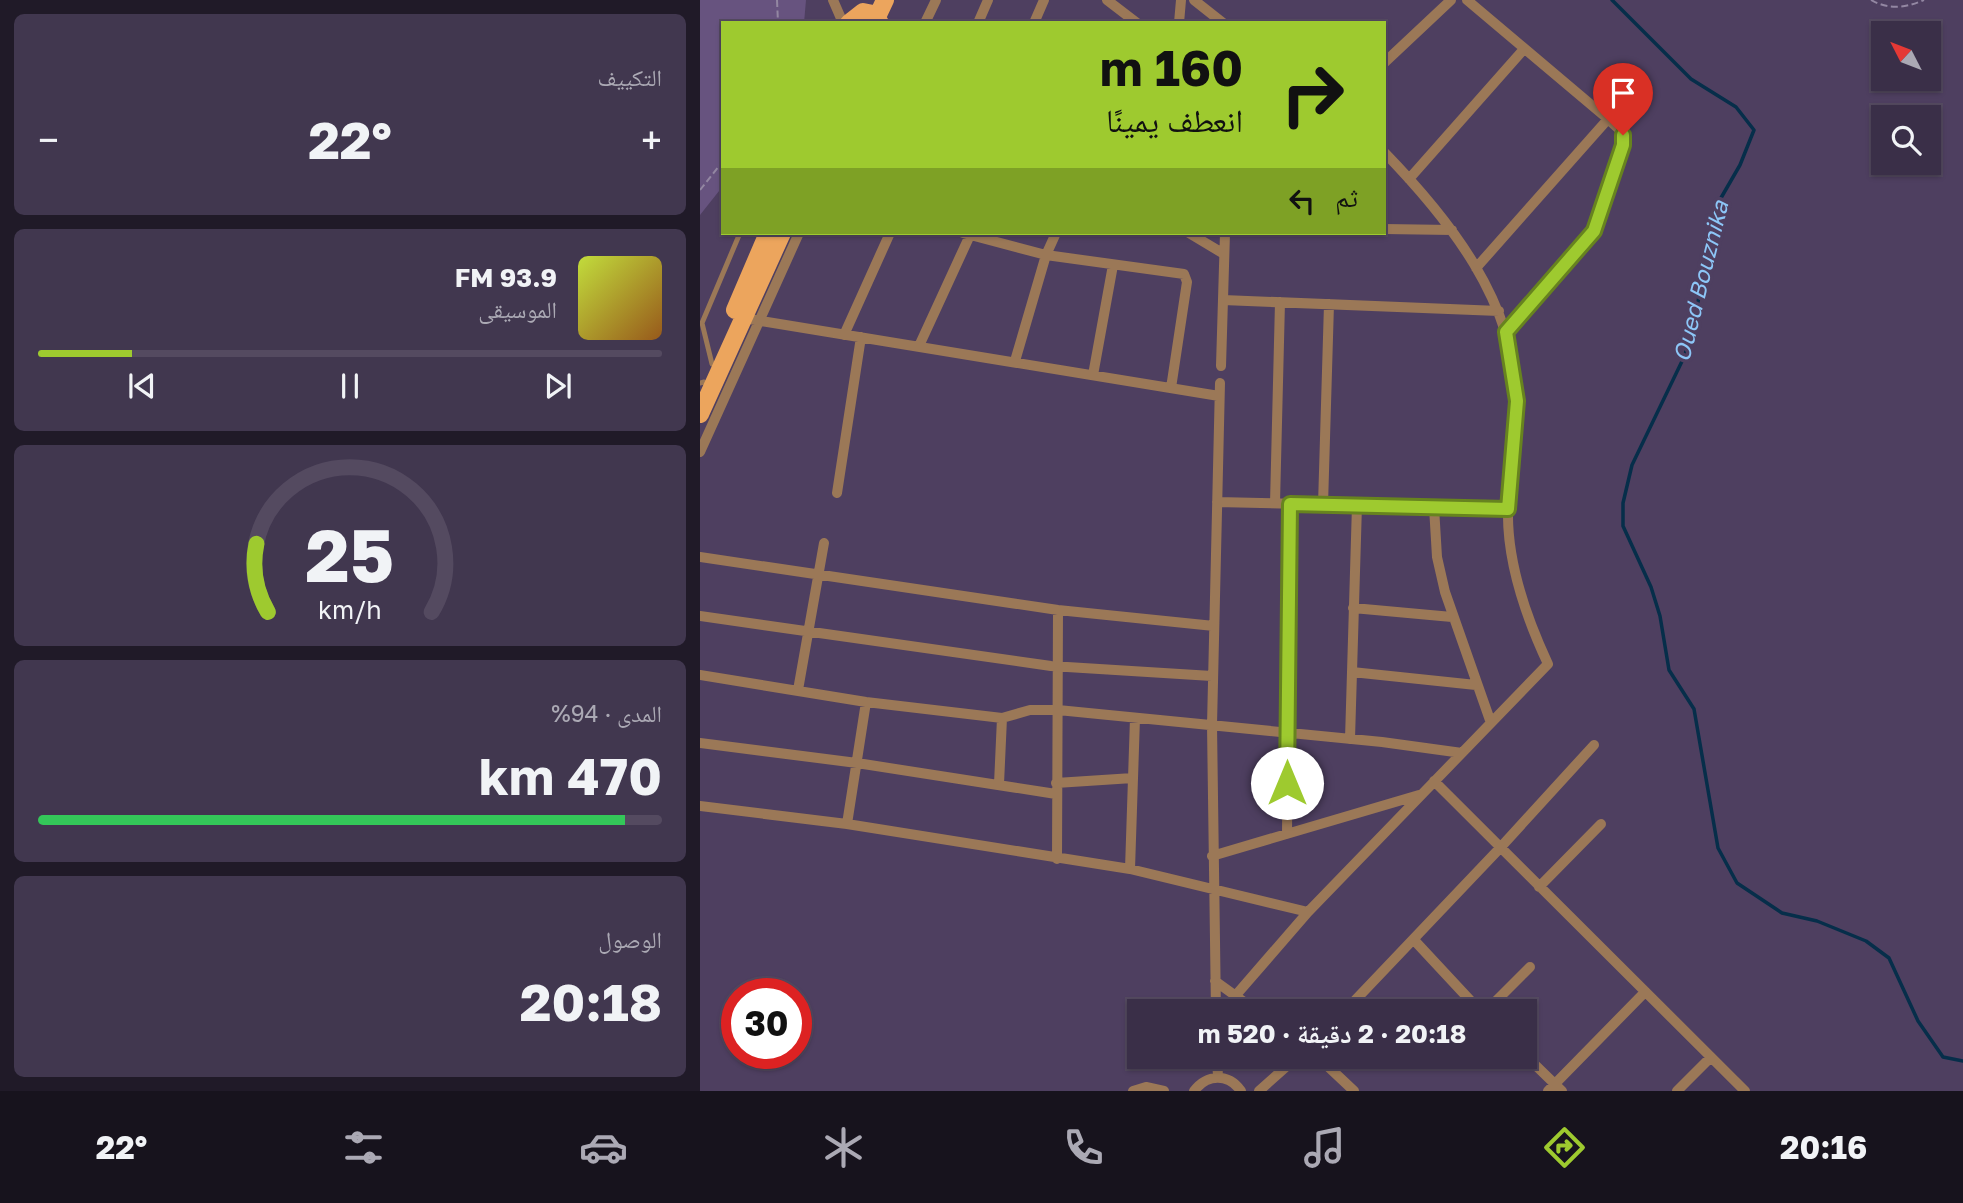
<!DOCTYPE html>
<html lang="ar">
<meta charset="utf-8">
<style>
:root{--surface:#3a2f48;--page:#41374f;--text:#f1f3f6;--muted:#aba9b4;--line:#544a60;--accent:#9eca2f}
body{margin:0;font-family:"Golos Text","Noto Naskh Arabic",sans-serif;background:var(--page);color:var(--text);direction:rtl;height:100vh;display:flex;flex-direction:column;font-size:26px;white-space:nowrap}
*{box-sizing:border-box;margin:0}
p{font-size:23px;color:var(--muted)}
.icon{flex:none;width:38px;height:38px;fill:none;stroke:currentColor;stroke-width:2;stroke-linecap:round;stroke-linejoin:round}
.map{position:relative;flex:1;overflow:hidden;direction:ltr}
.details{display:flex;flex-direction:column;gap:14px;padding:14px;background:#201a28;width:700px}
.details>*{flex:none}
.top-card{position:absolute;left:21px;top:21px;width:665px;height:214px;border-radius:0px;box-shadow:0 2px 5px #0004,0 0 0 2px var(--line);direction:rtl;background:#9eca2f;color:#111;overflow:hidden}
.needle{width:46px;rotate:312deg}
.tools{position:absolute;left:1171px;top:21px;display:grid;gap:14px}
.tools a{display:grid;place-items:center;width:70px;height:70px;border-radius:0px;background:var(--surface);box-shadow:0 2px 5px #0004,0 0 0 2px var(--line);font-size:35px}
.speed{position:absolute;left:21px;top:978px;display:flex;gap:14px;font-size:35px;font-weight:700;text-align:center}
.speed>*{display:grid;place-content:center;width:91px;height:91px;border-radius:50%;background:var(--surface);box-shadow:0 2px 5px #0004,0 0 0 2px var(--line);line-height:1}
.speed .limit{border:10px solid #d22;background:#fff;color:#111}
.pin{position:absolute;display:grid;place-items:center;width:60px;height:60px;color:#fff;margin:-72px -30px;border-radius:50% 50% 50% 0;rotate:-45deg;box-shadow:0 0 7px #0007}
.pin .icon{rotate:45deg}
.me{position:absolute;width:77px;margin:-38px;rotate:0deg;stroke-linejoin:round;filter:drop-shadow(0 0 5px #0008)}
.turn{display:flex;align-items:center;gap:24px;height:147px;padding:0 28px;font-size:32px}
.turn .icon{width:91px;height:91px;stroke-width:2.5}
.turn b{display:block;font-size:49px;line-height:60px}
.then{display:flex;align-items:center;height:66px;padding:0 28px;background:#0003;gap:14px;font-size:26px}
.big{font-size:52px;font-weight:700;line-height:1.1}
.details .tile{flex:1;display:flex;flex-direction:column;justify-content:center;gap:10px;min-width:0;padding:0 24px;border-radius:10px;background:var(--page)}
.details .dial{align-items:center;gap:0}
.dial svg{height:182px;overflow:visible;fill:none;stroke:var(--line);stroke-width:7;stroke-linecap:round;text-anchor:middle}
.dial text{fill:var(--text);stroke:none}
.song{display:flex;align-items:center;gap:21px}
.cover{width:84px;height:84px;border-radius:10px;background:linear-gradient(135deg,hsl(70 70% 55%),hsl(30 70% 35%))}
.played{height:7px;border-radius:4px;background:linear-gradient(90deg,var(--accent) 15%,var(--line) 15%)}
.keys{display:flex;justify-content:space-around;direction:ltr}
.heat{display:flex;justify-content:space-between;align-items:center;font-size:38px;direction:ltr}
.charge{height:10px;border-radius:5px;background:linear-gradient(90deg,#34c759 94%,var(--line) 0)}
.trip{position:absolute;left:427px;top:999px;width:410px;height:70px;border-radius:0px;background:var(--surface);box-shadow:0 2px 5px #0004,0 0 0 2px var(--line);font-weight:700;line-height:70px;text-align:center;direction:rtl}
.dock{display:flex;height:112px;justify-content:space-around;align-items:center;background:#17131d;color:var(--muted)}
.dock .icon{width:49px;height:49px}
.dock .current{color:var(--accent)}
.dock b{font-size:32px;color:var(--text)}
main{display:flex;flex:1;min-height:0}
.map>svg:first-child{display:block}
</style>
<main>
<div class="map">
<svg width="1263" height="1091" viewBox="0 0 1263 1091">
<rect width="100%" height="100%" fill="#4e3f60"/>
<path fill="#67537f" d="M 0,0 L 106,0 L 104,23 L 23,23 L 23,186 L 0,215 Z"/>
<g fill="none" stroke-linecap="round" stroke-linejoin="round">
<path stroke="#062e4a" stroke-width="3.5" d="M 912,0 L 991,79 L 1036,107 L 1054,130 L 1040,165 L 1014,210 L 998,302 L 985,355 L 932,465 L 923,503 L 923,526 L 951,587 L 960,616 L 969,670 L 994,709 L 1018,848 L 1037,883 L 1082,913 L 1117,921 L 1166,941 L 1189,958 L 1218,1021 L 1243,1057 L 1263,1061"/>
<path stroke="#9387a2" stroke-width="2" stroke-dasharray="7 3.5" stroke-linecap="butt" d="M 77,0 L 78,23
M 1171,0 C 1189,10 1205,8 1224,0
M 0,190 L 23,161"/>
<path stroke="#9b7857" stroke-width="5" d="M 12,364 L 2,323 L 40,233
M 0,383 L 4,382"/>
<path stroke="#9b7857" stroke-width="10" d="M 133,0 L 143,23
M 407,0 L 437,23
M 494,0 L 523,23
M 767,0 L 908,119 L 920,130 L 924,140 L 894,231 L 806,332
M 225,23 L 236,0
M 278,23 L 288,0
M 334,23 L 344,0
M 479,23 L 481,0
M 684,63 L 751,0
M 709,179 L 824,49
M 684,229 L 752,230
M 263,233 L 346,255 L 484,274 L 487,282 L 471,388
M 489,233 L 524,254
M 776,268 L 908,119
M 523,300 L 799,311
M 43,318 L 519,396
M 144,335 L 190,233
M 219,346 L 271,233
M 315,361 L 346,255 L 356,233
M 521,366 L 525,233
M 393,375 L 413,265
M 0,452 L 99,233
M 137,493 L 161,337
M 517,502 L 808,509
M 575,503 L 580,302
M 623,505 L 629,304
M 734,507 L 737,557 L 745,592 L 791,723
M 0,557 L 358,610 L 514,626
M 653,608 L 752,617
M 0,616 L 351,666 L 512,676
M 652,672 L 776,685
M 0,675 L 166,702 L 302,718 L 330,710 L 358,710 L 682,742 L 762,753
M 98,690 L 124,543
M 650,739 L 657,505
M 0,743 L 157,763 L 356,794
M 734,781 L 1045,1091
M 356,783 L 433,778
M 299,784 L 302,718
M 0,806 L 147,824 L 430,869 L 608,912
M 147,824 L 166,702
M 587,834 L 590,504
M 512,856 L 719,795
M 357,859 L 358,610
M 430,869 L 435,718
M 839,887 L 901,824
M 714,940 L 781,1012
M 515,981 L 558,1012
M 536,995 L 608,912 L 848,664 C 826,617 807,563 808,511 C 808,474 818,437 817,399 C 814,301 750,220 684,152
M 516,1012 L 512,725 L 520,383
M 644,1012 L 800,848 L 894,745
M 785,1012 L 830,967
M 824,1054 L 862,1091
M 517,1057 L 518,1077
M 618,1057 L 654,1091
M 732,1066 L 741,1057
M 433,1091 L 446,1087 L 464,1091
M 494,1091 C 507,1074 528,1073 541,1091
M 559,1091 L 597,1057
M 848,1091 L 945,992
M 977,1091 L 1011,1057"/>
<path stroke="#eca55d" stroke-width="18" d="M 177,17 L 185,0
M 149,23 L 163,12 L 173,14 L 180,23
M 35,310 L 68,233
M 0,414 L 82,233"/>
</g>
<g fill="none" stroke-linecap="round" stroke-linejoin="round">
<g stroke="#67831f" stroke-width="18">
<path id="route" d="M 587,783 L 590,504 L 808,509 L 817,401 L 806,332 L 894,231 L 923,145 L 923,135"/>
</g>
<use href="#route" stroke="#9eca2f" stroke-width="12"/>
</g>
<g text-anchor="middle" dominant-baseline="central" stroke-width="7" stroke-linejoin="round" paint-order="stroke">
<g font-size="23" font-style="italic" fill="#8dc6f7" stroke="#4e3f60">
<text transform="translate(1000 281) rotate(-76)">Oued Bouznika</text>
</g>
</g>
</svg>
<div class="tools">
<a><svg class="needle" viewBox="-14 -14 28 28"><path d="M0-13l5 13h-10z" fill="#e53935"/><path d="M0 13l5-13h-10z" fill="#aba9b4"/></svg></a>
<a><svg class="icon" aria-label="search" viewBox="0 0 24 24"><circle cx="10" cy="10" r="6"/><path d="M15 15l6 6"/></svg></a>
</div>
<div class="speed"><div class="limit">30</div></div>
<div class="pin" style="left:923px;top:135px;background:#d93025"><svg class="icon" aria-label="arrive" viewBox="0 0 24 24"><path d="M6 21V4h12l-3 4 3 4H6"/></svg></div>
<svg class="me" style="left:587px;top:783px" viewBox="-20 -20 40 40"><circle r="19" fill="#fff"/><path d="M0-13L10 11 0 6-10 11z" fill="#9eca2f"/></svg>
<div class="trip">20:18 · 2 دقيقة · 520 m</div>
<div class="top-card">
<div class="turn"><svg class="icon" aria-label="right" viewBox="0 0 24 24"><path d="M7 20v-9h11M14 6l5 5-5 5"/></svg><div><b>160 m</b>انعطف يمينًا</div></div>
<div class="then">ثم<svg class="icon" aria-label="left" viewBox="0 0 24 24"><path d="M17 20v-9H6M10 6l-5 5 5 5"/></svg></div>
</div>
</div>
<section class="details">
<div class="tile"><p>التكييف</p>
<div class="heat"><a>−</a><b class="big">22°</b><a>+</a></div>
</div>
<div class="tile">
<div class="song"><i class="cover"></i><div><b>93.9 FM</b><p>الموسيقى</p></div></div>
<div class="played"></div>
<div class="keys"><svg class="icon" aria-label="previous" viewBox="0 0 24 24"><path d="M18 5L8 12l10 7zM5 5v14"/></svg><svg class="icon" aria-label="pause" viewBox="0 0 24 24"><path d="M8 5v14M16 5v14"/></svg><svg class="icon" aria-label="next" viewBox="0 0 24 24"><path d="M6 5l10 7-10 7zM19 5v14"/></svg></div>
</div>
<div class="tile dial"><svg viewBox="0 0 100 80">
<path d="M14 69A42 42 0 1 1 86 69"/>
<path d="M14 69A42 42 0 0 1 9 39" stroke="#9eca2f"/>
<text x="50" y="56" font-size="32" font-weight="700">25</text>
<text x="50" y="72" font-size="11">km/h</text>
</svg></div>
<div class="tile"><p>المدى · 94%</p><b class="big">470 km</b><div class="charge"></div></div>
<div class="tile"><p>الوصول</p><b class="big">20:18</b></div>
</section>
</main>
<nav class="dock">
<b>20:16</b>
<svg class="icon current" aria-label="directions" viewBox="0 0 24 24"><path d="M12 3l9 9-9 9-9-9zM9 14v-3h6M13 9l2 2-2 2"/></svg>
<svg class="icon" aria-label="music" viewBox="0 0 24 24"><path d="M9 18V5l10-2v13"/><circle cx="6" cy="18" r="3"/><circle cx="16" cy="16" r="3"/></svg>
<svg class="icon" aria-label="phone" viewBox="0 0 24 24"><path d="M5 4h4l2 5-3 2q2 4 5 5l2-3 5 2v4C11 20 4 13 5 4z"/></svg>
<svg class="icon" aria-label="climate" viewBox="0 0 24 24"><path d="M12 3v18M4 7l16 10M4 17L20 7"/></svg>
<svg class="icon" aria-label="car" viewBox="0 0 24 24"><path d="M5 17H2v-5l4-1 3-4h7l3 4 3 1v5h-3M9 17h6M6 11h13"/><circle cx="7" cy="17" r="2"/><circle cx="17" cy="17" r="2"/></svg>
<svg class="icon" aria-label="filters" viewBox="0 0 24 24"><path d="M4 7h16M4 17h16"/><circle cx="9" cy="7" r="2"/><circle cx="15" cy="17" r="2"/></svg>
<b>22°</b>
</nav>
